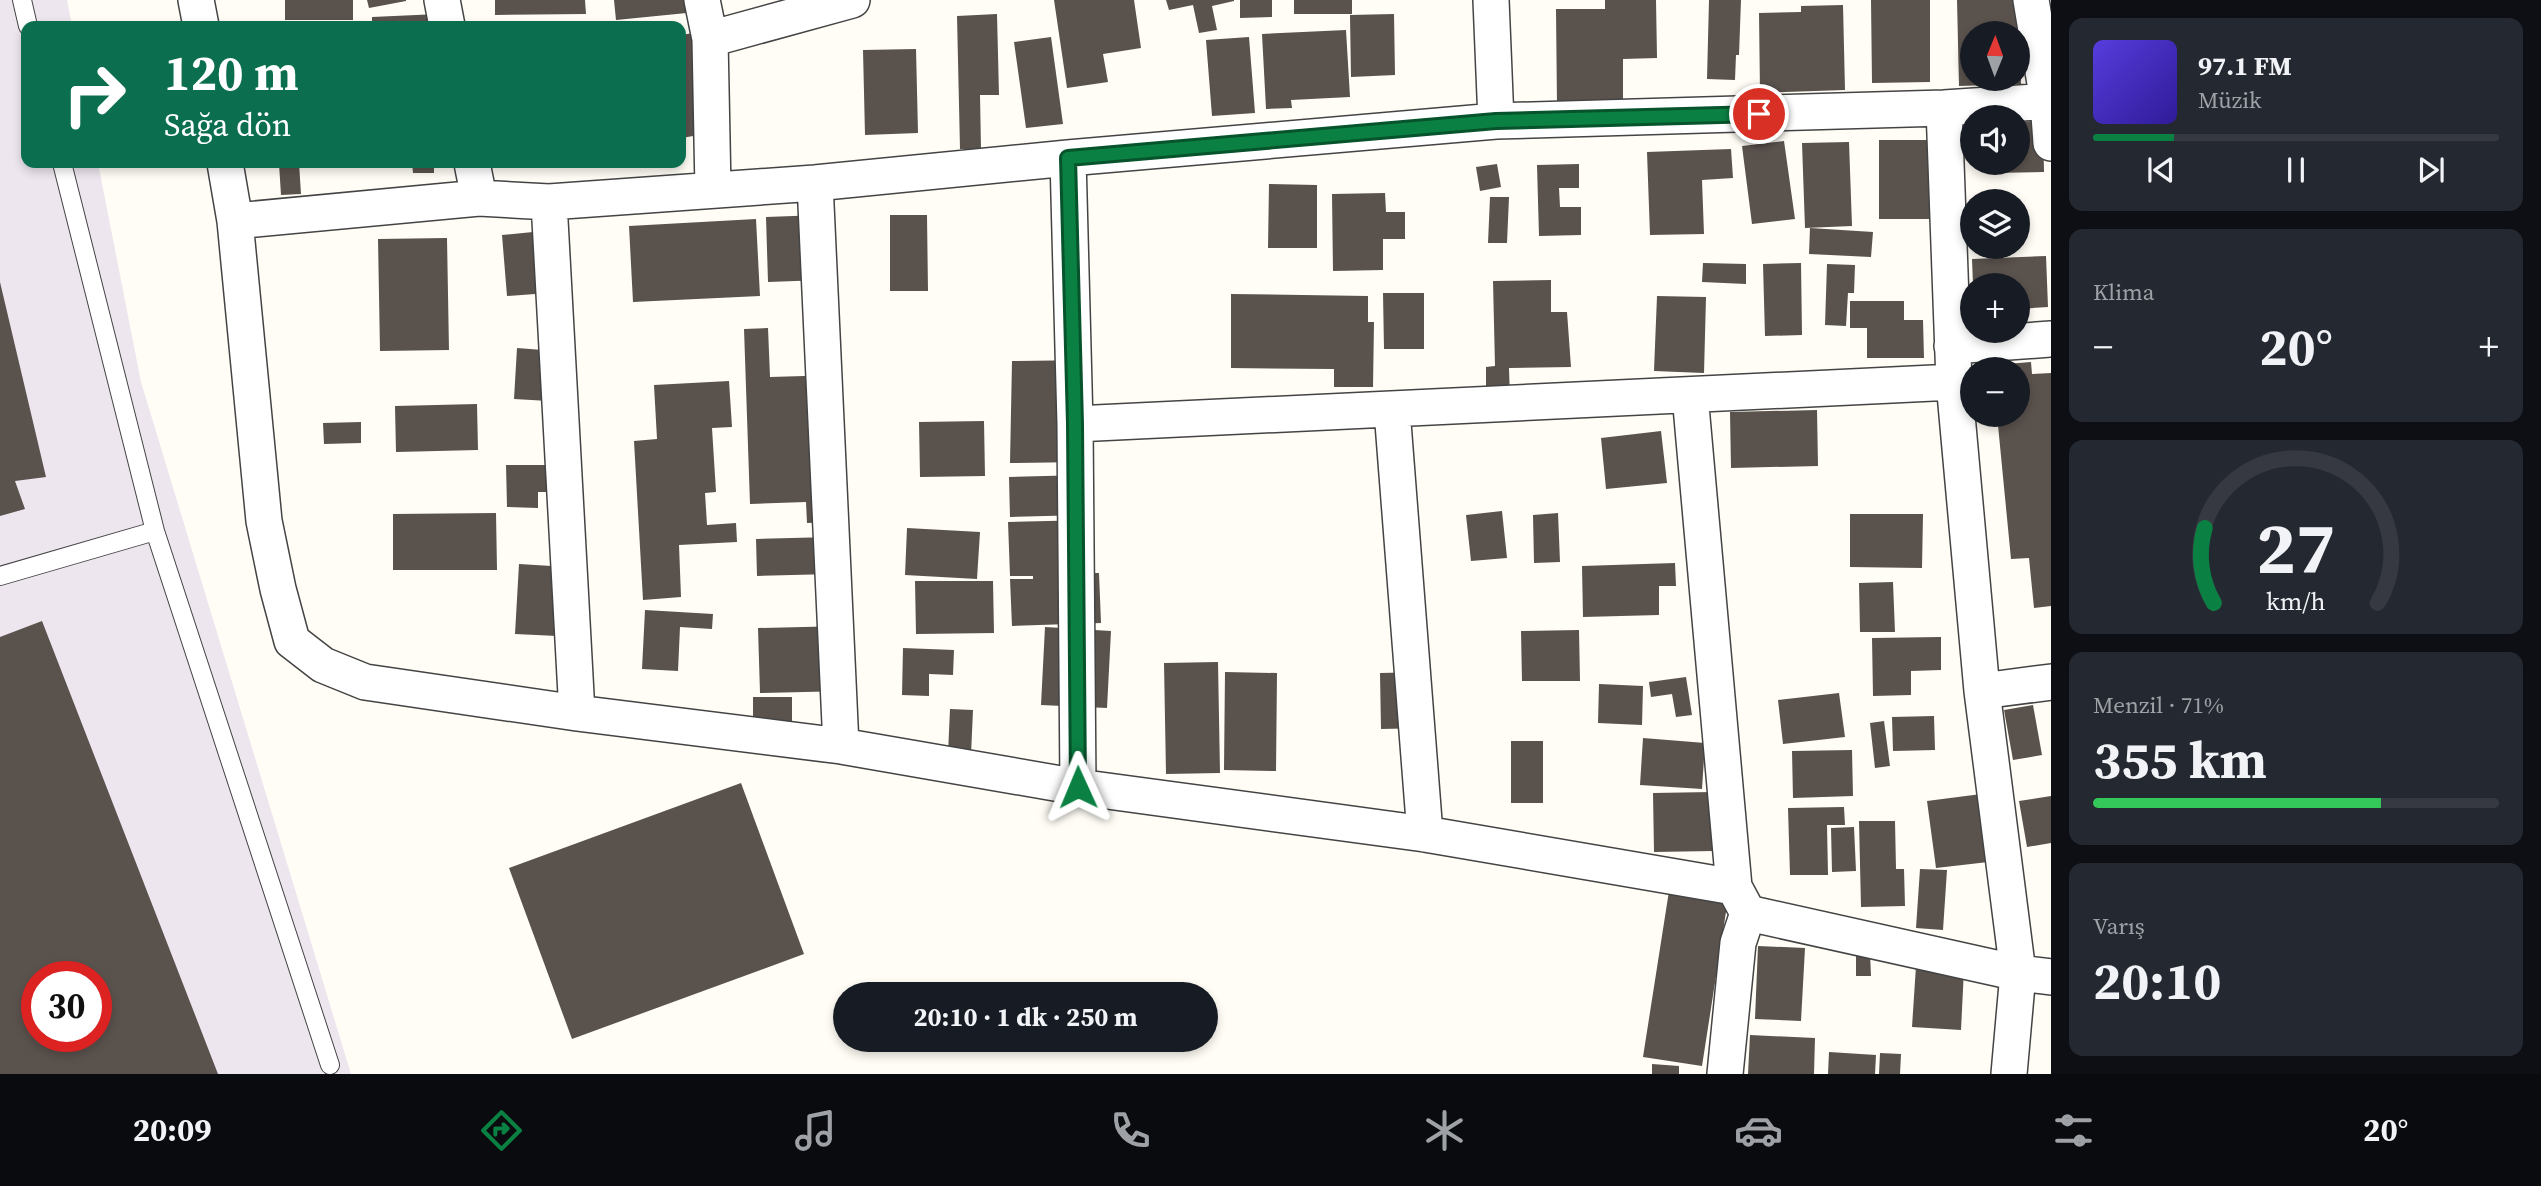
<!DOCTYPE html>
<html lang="tr">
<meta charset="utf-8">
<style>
:root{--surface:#171b24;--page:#242831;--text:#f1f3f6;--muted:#9ea1a6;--line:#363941;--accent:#0b8043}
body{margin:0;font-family:"Source Serif 4",serif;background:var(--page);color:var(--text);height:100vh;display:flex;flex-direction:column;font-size:26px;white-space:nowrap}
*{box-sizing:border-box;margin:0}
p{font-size:23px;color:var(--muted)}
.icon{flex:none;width:38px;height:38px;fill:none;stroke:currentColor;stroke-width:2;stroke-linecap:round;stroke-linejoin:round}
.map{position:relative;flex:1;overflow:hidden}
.details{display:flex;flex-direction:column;gap:18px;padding:18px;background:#0d0f14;width:490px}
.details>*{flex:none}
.hud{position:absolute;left:21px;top:21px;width:665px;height:147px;border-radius:14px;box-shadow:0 4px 10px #0003;background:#0b6e4f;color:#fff;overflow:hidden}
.needle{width:46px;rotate:1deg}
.buttons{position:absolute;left:1960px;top:21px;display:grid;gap:14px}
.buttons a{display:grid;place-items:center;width:70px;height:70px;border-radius:50%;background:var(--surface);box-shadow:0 4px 10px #0003;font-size:35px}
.speed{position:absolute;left:21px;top:961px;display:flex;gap:14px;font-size:35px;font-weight:700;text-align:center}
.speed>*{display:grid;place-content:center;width:91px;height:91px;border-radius:50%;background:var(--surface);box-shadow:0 4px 10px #0003;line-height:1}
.speed .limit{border:10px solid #d22;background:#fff;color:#111}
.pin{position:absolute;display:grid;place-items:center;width:60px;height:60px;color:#fff;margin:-30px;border:4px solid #fff;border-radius:50%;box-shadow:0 2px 7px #0007}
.me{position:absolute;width:77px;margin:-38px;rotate:359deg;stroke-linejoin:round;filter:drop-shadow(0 0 5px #0008)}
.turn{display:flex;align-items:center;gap:24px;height:147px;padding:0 28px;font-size:32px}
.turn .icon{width:91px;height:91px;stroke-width:2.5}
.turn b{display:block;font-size:49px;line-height:60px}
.big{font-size:52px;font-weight:700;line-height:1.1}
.details .tile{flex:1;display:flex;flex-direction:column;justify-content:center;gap:10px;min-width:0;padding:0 24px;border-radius:14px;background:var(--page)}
.details .dial{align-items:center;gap:0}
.dial svg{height:182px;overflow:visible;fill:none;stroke:var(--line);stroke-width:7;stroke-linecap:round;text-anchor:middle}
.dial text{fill:var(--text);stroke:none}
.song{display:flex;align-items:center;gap:21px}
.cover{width:84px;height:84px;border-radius:10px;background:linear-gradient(135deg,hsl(250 70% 55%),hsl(250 70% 35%))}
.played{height:7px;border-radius:4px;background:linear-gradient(90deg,var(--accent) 20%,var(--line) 20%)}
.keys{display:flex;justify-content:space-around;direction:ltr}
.heat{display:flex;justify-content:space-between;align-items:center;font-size:38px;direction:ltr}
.charge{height:10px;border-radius:5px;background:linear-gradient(90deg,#34c759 71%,var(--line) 0)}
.trip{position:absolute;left:833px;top:982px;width:385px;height:70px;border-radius:35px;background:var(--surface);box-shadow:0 4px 10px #0003;font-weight:700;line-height:70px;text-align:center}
.tabs{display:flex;height:112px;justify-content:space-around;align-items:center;background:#090b0e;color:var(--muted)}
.tabs .icon{width:49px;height:49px}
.tabs .selected{color:var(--accent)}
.tabs b{font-size:32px;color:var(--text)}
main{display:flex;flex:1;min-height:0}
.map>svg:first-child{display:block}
</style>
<main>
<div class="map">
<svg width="2051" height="1074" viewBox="0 0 2051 1074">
<rect width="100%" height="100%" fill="#fffdf5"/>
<path fill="#eee6ef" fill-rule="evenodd" d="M 0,0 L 67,0 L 72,26 L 26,26 L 26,163 L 98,163 L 141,382 L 351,1074 L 0,1074 ZM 37,976 L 96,976 L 96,1036 L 37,1036 Z"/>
<path fill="#5a524d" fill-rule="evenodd" d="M 285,0 L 353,0 L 353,20 L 285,20 Z
M 367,0 L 406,0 L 406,1 L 369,8 Z
M 495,0 L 585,0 L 586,14 L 495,15 Z
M 614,0 L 716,0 L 717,10 L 616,20 Z
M 1054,0 L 1134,0 L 1141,48 L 1103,54 L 1108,82 L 1067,88 Z
M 1166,0 L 1234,0 L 1234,1 L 1212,6 L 1217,30 L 1199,33 L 1193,5 L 1169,10 Z
M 1240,0 L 1272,0 L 1272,17 L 1240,18 Z
M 1294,0 L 1352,0 L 1352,14 L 1294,14 Z
M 1605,0 L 1656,0 L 1657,58 L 1623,59 L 1623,106 L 1557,106 L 1556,9 L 1605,9 Z
M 1709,0 L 1741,0 L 1739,55 L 1736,55 L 1735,80 L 1707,79 Z
M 1871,0 L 1930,0 L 1930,82 L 1872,83 Z
M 1957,0 L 2018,0 L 2019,33 L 1972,33 L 1972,79 L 2018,79 L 2018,54 L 2020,54 L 2021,84 L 1959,86 Z
M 1843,5 L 1845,90 L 1760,93 L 1759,13 L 1801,12 L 1801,6 Z
M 438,14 L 439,26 L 372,26 L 372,17 Z
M 997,14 L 999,95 L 980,95 L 981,149 L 960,149 L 957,16 Z
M 1394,14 L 1395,75 L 1351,77 L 1350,15 Z
M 1346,30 L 1350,97 L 1291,100 L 1292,108 L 1266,109 L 1262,34 Z
M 706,31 L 724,131 L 681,138 L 681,35 Z
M 1051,37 L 1063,124 L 1026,128 L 1014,42 Z
M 1249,37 L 1255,113 L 1212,116 L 1206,40 Z
M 916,49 L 918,133 L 865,135 L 863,50 Z
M 2043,121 L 2044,172 L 1989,173 L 1989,163 L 2018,163 L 2018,122 Z
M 1879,140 L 1935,140 L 1936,219 L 1879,219 Z
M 1784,141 L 1795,219 L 1752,224 L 1742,146 Z
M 1849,142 L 1852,226 L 1805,228 L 1802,143 Z
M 1731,149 L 1733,178 L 1702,180 L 1704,234 L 1650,235 L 1647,152 Z
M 299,163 L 301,194 L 281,195 L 279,164 Z
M 412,163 L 434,163 L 434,173 L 413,173 Z
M 1497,164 L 1501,187 L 1480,191 L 1476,167 Z
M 1579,164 L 1579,188 L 1559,188 L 1560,207 L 1581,207 L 1581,235 L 1539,236 L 1537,165 Z
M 1269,184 L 1317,185 L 1317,248 L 1268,248 Z
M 1385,193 L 1386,212 L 1405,212 L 1405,239 L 1383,239 L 1383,270 L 1333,271 L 1332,194 Z
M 1490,197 L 1509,197 L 1507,243 L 1488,243 Z
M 821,215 L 823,280 L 768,282 L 766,217 Z
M 890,215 L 927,215 L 928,291 L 890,291 Z
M 756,219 L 760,296 L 633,302 L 629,226 Z
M 1810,228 L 1873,232 L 1871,257 L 1809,254 Z
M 543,231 L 549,293 L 507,296 L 502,235 Z
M 447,238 L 449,350 L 380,351 L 378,239 Z
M 2046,256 L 2048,307 L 2018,309 L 2018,285 L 1973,285 L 1972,259 Z
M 1703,263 L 1746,264 L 1746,284 L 1702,282 Z
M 1801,263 L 1802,335 L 1765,336 L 1763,264 Z
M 1827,264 L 1855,265 L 1854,293 L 1848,293 L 1846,326 L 1825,325 Z
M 1551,280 L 1551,312 L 1567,312 L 1571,367 L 1509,368 L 1510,401 L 1486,402 L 1486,367 L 1495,366 L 1493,281 Z
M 0,282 L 46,477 L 15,481 L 25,509 L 0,516 Z
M 1383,293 L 1424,293 L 1424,349 L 1384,349 Z
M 1231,294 L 1368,296 L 1368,322 L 1374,322 L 1373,387 L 1334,387 L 1334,369 L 1231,368 Z
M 1657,296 L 1706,297 L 1704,373 L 1654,371 Z
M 1850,301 L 1904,301 L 1904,320 L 1923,320 L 1924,358 L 1867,358 L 1867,328 L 1850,328 Z
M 768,328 L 770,377 L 838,375 L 842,522 L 807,523 L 806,502 L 750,504 L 744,329 Z
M 517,348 L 569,352 L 566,402 L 514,399 Z
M 1091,360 L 1092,406 L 1081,462 L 1010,463 L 1012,361 Z
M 2031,362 L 2032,374 L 2051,373 L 2051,606 L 2034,608 L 2029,558 L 2011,559 L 1997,415 L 2018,415 L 2018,369 L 1982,369 L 1982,366 Z
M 729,381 L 732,427 L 712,428 L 716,492 L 705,493 L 707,525 L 736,523 L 737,542 L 679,545 L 681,597 L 643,600 L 634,441 L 657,439 L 654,385 Z
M 477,404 L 478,450 L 396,452 L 395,406 Z
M 1817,410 L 1818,466 L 1731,468 L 1730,412 Z
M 984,421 L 985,476 L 920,477 L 919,422 Z
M 361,422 L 361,443 L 324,444 L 323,423 Z
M 1661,431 L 1667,483 L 1606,489 L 1601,438 Z
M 506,465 L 565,465 L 565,492 L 538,492 L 538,508 L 507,507 Z
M 1085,475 L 1085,515 L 1010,517 L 1009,477 Z
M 1502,511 L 1507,558 L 1471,561 L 1466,515 Z
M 496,513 L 497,570 L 393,570 L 393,514 Z
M 1558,513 L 1560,562 L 1534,563 L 1533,515 Z
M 1850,514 L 1923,514 L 1922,568 L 1850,567 Z
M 1091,520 L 1093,573 L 1099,573 L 1101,623 L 1012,626 L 1010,579 L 1033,579 L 1033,576 L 1010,576 L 1008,522 Z
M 907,528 L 980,532 L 977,579 L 905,575 Z
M 831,537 L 832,574 L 757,576 L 756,539 Z
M 1675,563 L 1676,586 L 1659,586 L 1659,615 L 1583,617 L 1582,566 Z
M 519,564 L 584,568 L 557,636 L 515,634 Z
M 915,581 L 993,581 L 994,633 L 916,634 Z
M 1893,582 L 1895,632 L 1860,632 L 1859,583 Z
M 645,610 L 713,614 L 712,629 L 680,627 L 678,671 L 642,669 Z
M 42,621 L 218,1074 L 0,1074 L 0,637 ZM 37,976 L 96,976 L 96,1036 L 37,1036 Z
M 845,626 L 847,691 L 760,693 L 758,628 Z
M 1045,627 L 1111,631 L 1107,708 L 1041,705 Z
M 1579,630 L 1580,681 L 1522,681 L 1521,631 Z
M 1941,637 L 1941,670 L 1911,671 L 1911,695 L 1873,696 L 1872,638 Z
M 903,648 L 954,650 L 953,675 L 929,674 L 929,696 L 902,695 Z
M 1218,662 L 1220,773 L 1166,774 L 1164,663 Z
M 1225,672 L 1277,673 L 1276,771 L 1224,770 Z
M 1427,672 L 1428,728 L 1381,729 L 1380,673 Z
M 1686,677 L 1692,715 L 1676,717 L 1672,694 L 1651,697 L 1649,682 Z
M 1599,684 L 1643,686 L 1642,725 L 1598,723 Z
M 1839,693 L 1845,737 L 1783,744 L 1778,700 Z
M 753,697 L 792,697 L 792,723 L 753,723 Z
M 2033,705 L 2042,755 L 2013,760 L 2004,710 Z
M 950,709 L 973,710 L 971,755 L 948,754 Z
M 1934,716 L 1935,750 L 1893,751 L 1892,717 Z
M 1884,721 L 1890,766 L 1875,768 L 1870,723 Z
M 1643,738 L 1705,743 L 1702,789 L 1640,785 Z
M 1511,741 L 1543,741 L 1543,803 L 1511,803 Z
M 1852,750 L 1853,796 L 1793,798 L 1792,751 Z
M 741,783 L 804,954 L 572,1039 L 509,868 Z
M 1712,792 L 1713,851 L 1654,852 L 1653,793 Z
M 1989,793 L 1997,861 L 1936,868 L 1927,801 Z
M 2051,796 L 2051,843 L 2027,847 L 2019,801 Z
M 1844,807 L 1845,825 L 1827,825 L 1828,875 L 1790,875 L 1788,808 Z
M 1859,821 L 1895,821 L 1896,869 L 1904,869 L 1905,906 L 1861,907 Z
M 1854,827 L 1856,871 L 1832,872 L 1831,828 Z
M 1920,869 L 1947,870 L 1943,930 L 1916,928 Z
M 1669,891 L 1728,899 L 1702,1066 L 1643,1057 Z
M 1758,946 L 1805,948 L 1801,1021 L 1755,1019 Z
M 1870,953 L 1871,976 L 1856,976 L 1856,954 Z
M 1916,966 L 1964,969 L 1961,1030 L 1912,1027 Z
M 1750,1035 L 1815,1038 L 1814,1074 L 1748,1074 Z
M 1829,1052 L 1876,1055 L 1875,1074 L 1828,1074 Z
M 1880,1053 L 1901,1054 L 1900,1074 L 1879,1074 Z
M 1652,1064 L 1679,1066 L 1679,1074 L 1652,1074 Z"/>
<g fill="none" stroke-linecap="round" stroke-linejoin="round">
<g stroke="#444" stroke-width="20">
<path id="lane" d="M 22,0 L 28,26
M 62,163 L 155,531 L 330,1065
M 0,576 L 155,531"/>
</g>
<g stroke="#444" stroke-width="38">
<path id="street" d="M 196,0 L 201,26
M 442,0 L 447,26
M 702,0 L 710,39 L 713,190
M 1491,0 L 1496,121
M 2031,0 L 2048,101 L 2051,143
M 710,39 L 852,0
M 1944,108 L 1954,382 L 1982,691 L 2018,973 L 2009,1074
M 1068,158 L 1075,424 L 1078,787
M 225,163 L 235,221 L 264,521 L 278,589 L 292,641 L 323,665 L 365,682 L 577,713 L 841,746 L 1078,787 L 1425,834 L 1734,887
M 472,163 L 479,198
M 815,183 L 841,746
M 549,202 L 577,713
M 235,221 L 479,198 L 549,202 L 815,183 L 1068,158 L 1496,121 L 1944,108 L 2051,101
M 1952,346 L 2051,339
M 1690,395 L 1734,887 L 1748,913 L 1738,943 L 1725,1074
M 1392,410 L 1425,834
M 1075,424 L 1954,382
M 1982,691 L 2051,682
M 1748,913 L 2018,973 L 2051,977"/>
</g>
<use href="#lane" stroke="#fff" stroke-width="18"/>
<use href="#street" stroke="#fff" stroke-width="35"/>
</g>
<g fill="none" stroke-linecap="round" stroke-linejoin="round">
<g stroke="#07532c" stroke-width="18">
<path id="route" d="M 1078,787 L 1075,424 L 1068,158 L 1496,121 L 1759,114"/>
</g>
<use href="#route" stroke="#0b8043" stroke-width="12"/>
</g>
</svg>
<div class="buttons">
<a><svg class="needle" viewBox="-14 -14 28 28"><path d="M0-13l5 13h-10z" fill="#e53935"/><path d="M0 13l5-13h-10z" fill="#9ea1a6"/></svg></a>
<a><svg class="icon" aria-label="sound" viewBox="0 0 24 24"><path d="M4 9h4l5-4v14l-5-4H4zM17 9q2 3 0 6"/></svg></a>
<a><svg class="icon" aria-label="layers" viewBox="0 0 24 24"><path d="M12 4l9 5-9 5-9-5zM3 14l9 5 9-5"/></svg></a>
<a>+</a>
<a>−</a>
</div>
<div class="speed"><div class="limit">30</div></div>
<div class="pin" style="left:1759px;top:114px;background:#d93025"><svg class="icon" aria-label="arrive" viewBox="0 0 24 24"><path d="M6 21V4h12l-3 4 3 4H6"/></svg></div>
<svg class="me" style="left:1078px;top:787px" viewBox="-20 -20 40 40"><path d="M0-17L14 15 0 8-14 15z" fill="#0b8043" stroke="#fff" stroke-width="4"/></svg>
<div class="trip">20:10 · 1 dk · 250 m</div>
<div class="hud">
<div class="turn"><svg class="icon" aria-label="right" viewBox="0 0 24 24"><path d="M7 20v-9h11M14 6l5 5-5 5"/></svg><div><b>120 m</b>Sağa dön</div></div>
</div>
</div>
<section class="details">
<div class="tile">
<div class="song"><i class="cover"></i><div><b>97.1 FM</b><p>Müzik</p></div></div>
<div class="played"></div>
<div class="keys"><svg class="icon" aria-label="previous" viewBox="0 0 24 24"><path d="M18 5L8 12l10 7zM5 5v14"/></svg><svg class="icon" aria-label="pause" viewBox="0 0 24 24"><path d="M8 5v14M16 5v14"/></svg><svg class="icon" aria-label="next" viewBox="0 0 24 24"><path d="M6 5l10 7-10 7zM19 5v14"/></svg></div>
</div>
<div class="tile"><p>Klima</p>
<div class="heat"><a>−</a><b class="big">20°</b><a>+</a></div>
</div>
<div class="tile dial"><svg viewBox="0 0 100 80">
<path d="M14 69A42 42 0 1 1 86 69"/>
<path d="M14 69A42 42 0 0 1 10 36" stroke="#0b8043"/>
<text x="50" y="56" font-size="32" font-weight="700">27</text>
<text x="50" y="72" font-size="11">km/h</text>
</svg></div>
<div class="tile"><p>Menzil · 71%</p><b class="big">355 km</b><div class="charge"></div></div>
<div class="tile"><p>Varış</p><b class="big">20:10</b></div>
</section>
</main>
<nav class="tabs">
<b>20:09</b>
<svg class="icon selected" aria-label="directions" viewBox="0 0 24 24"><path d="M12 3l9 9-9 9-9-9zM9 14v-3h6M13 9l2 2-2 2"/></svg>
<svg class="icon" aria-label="music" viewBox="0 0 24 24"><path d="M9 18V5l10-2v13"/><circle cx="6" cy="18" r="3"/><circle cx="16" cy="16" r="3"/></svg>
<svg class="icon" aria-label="phone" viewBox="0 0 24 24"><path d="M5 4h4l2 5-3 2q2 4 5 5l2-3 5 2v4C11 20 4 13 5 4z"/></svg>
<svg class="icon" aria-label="climate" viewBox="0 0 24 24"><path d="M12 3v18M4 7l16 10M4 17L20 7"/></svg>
<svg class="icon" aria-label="car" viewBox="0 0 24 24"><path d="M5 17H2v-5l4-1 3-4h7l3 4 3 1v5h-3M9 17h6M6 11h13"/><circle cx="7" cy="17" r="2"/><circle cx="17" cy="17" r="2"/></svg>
<svg class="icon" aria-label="filters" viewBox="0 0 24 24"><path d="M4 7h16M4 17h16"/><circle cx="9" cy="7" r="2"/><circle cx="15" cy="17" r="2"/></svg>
<b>20°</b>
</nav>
